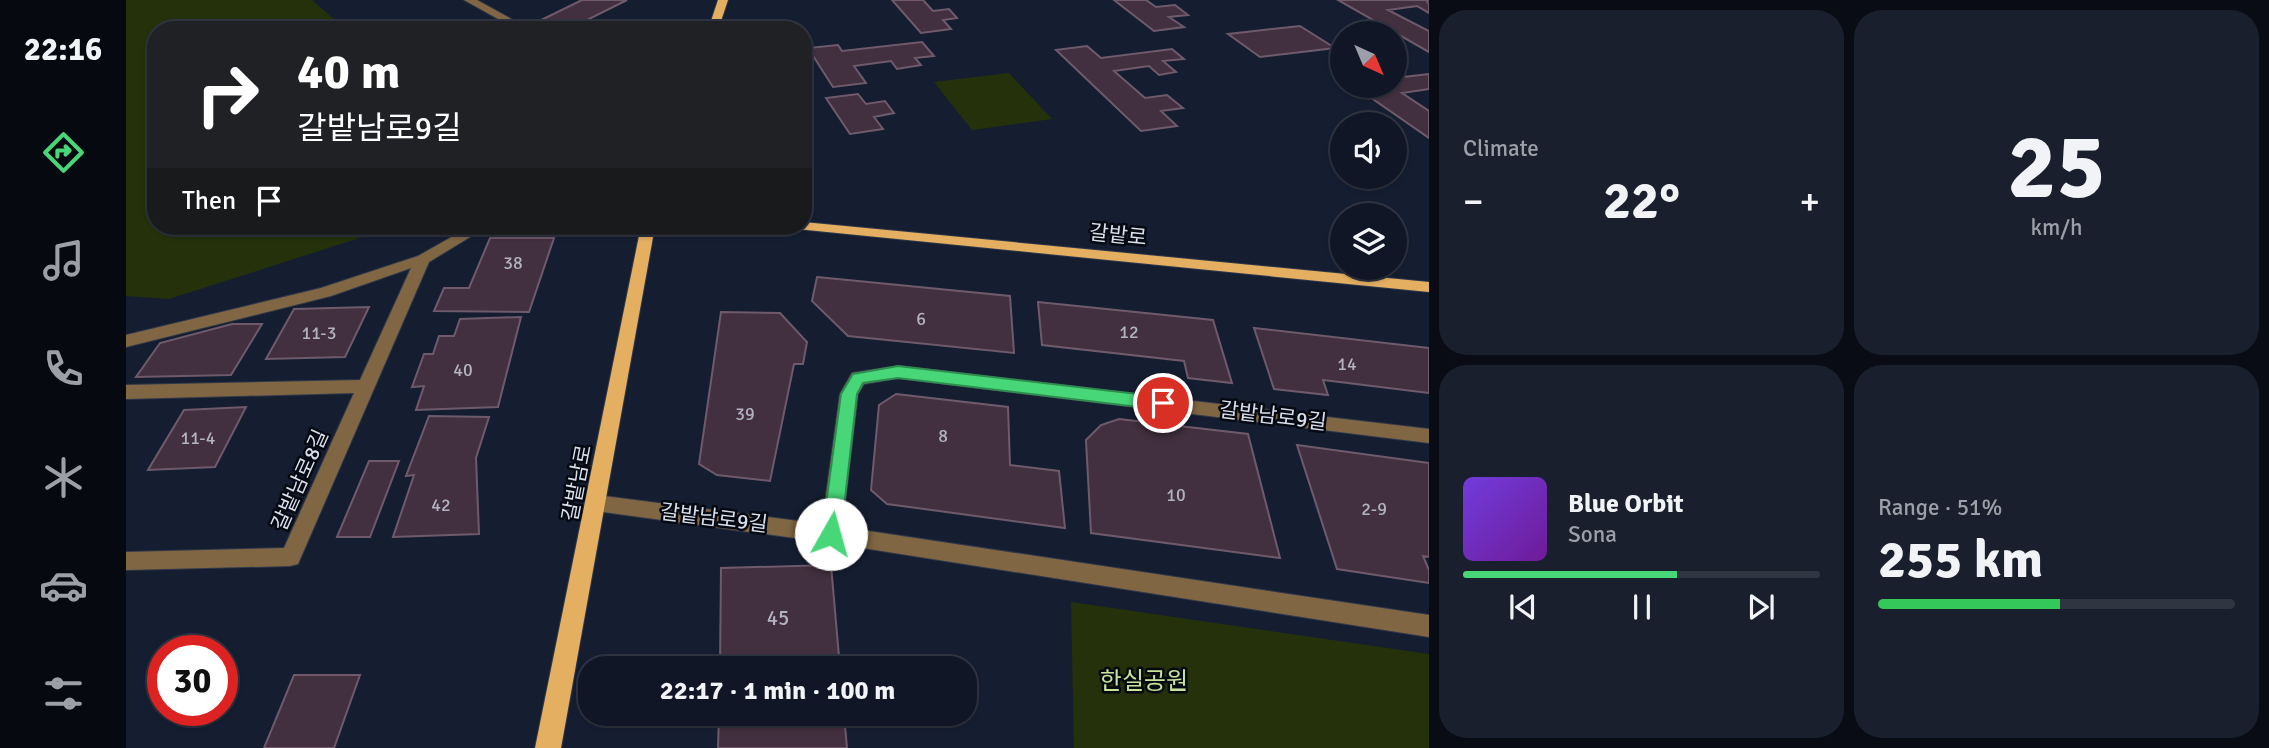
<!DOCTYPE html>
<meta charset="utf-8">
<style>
:root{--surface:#101625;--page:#191f2d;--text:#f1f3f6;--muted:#9c9fa7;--line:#303542;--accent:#48d778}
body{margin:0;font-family:Signika,"Noto Sans KR",sans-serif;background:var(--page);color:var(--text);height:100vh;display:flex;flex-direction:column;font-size:26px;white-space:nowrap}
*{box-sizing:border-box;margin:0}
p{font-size:23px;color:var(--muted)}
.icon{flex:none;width:38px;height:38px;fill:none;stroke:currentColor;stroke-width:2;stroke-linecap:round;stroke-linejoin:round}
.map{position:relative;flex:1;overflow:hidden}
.sheet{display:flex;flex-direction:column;gap:10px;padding:10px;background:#090c14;width:840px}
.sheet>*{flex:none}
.guide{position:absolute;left:21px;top:21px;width:665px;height:214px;border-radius:28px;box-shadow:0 2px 5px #0004,0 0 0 2px var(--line);background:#202124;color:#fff;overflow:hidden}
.needle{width:46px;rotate:136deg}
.controls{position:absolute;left:1204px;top:21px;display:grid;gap:14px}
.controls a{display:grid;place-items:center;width:77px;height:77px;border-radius:50%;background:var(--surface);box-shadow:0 2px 5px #0004,0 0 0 2px var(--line);font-size:35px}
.speed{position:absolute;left:21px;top:635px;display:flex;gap:14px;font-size:35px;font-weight:700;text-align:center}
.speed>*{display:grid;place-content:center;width:91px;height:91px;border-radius:50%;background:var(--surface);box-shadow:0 2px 5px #0004,0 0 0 2px var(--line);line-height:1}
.speed .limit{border:10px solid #d22;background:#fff;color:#111}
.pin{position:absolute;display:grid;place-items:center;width:60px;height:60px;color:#fff;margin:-30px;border:4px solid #fff;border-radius:50%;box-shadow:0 2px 7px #0007}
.me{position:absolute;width:77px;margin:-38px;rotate:7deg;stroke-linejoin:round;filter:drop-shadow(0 0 5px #0008)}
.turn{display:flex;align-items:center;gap:24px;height:147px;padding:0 35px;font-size:32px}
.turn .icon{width:91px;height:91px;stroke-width:2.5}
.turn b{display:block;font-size:49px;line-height:60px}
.then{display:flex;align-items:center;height:66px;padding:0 35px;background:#0003;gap:14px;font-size:26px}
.big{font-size:52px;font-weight:800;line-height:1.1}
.sheet .tile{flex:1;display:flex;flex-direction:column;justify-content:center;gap:10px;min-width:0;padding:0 24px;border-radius:28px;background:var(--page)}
.sheet .dial{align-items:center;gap:0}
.dial b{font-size:91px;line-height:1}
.song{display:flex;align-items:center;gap:21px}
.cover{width:84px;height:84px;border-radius:10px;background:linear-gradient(135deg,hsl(260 70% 55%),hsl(280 70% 35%))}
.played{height:7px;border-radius:4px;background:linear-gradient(90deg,var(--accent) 60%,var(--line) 60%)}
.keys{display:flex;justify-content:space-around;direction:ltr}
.heat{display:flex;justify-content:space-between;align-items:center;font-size:38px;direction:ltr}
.charge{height:10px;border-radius:5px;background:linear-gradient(90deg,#34c759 51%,var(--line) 0)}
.sheet .tiles{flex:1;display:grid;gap:10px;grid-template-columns:repeat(2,1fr)}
.trip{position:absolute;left:452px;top:656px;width:399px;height:70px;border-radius:28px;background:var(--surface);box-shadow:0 2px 5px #0004,0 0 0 2px var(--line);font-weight:800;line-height:70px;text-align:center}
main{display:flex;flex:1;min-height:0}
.menu{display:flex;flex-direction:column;width:126px;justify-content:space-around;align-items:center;background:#06090f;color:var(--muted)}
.menu .icon{width:49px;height:49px}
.menu .selected{color:var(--accent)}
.menu b{font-size:32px;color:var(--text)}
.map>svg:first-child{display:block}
</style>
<main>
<nav class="menu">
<b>22:16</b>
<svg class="icon selected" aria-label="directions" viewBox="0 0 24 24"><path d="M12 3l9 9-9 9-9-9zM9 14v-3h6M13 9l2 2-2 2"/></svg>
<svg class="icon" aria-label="music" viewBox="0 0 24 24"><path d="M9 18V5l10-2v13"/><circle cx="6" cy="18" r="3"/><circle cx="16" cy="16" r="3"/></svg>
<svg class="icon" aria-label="phone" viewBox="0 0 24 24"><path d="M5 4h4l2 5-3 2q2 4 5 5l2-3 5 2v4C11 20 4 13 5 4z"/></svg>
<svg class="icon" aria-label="climate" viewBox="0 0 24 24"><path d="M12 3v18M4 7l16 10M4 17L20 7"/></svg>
<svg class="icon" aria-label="car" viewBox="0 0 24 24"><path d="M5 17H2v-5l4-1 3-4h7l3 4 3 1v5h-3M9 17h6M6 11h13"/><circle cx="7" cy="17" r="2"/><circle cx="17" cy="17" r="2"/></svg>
<svg class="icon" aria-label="filters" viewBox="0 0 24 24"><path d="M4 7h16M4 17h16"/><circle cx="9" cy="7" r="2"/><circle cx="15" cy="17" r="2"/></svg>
</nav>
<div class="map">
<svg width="1303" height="748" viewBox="0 0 1303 748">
<rect width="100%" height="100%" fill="#151e31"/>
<path fill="#25310b" d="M 0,0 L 186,0 L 220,30 L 30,30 L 30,226 L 271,226 L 43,299 L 0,296 Z
M 883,73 L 926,119 L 846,130 L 808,82 Z
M 945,602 L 1303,654 L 1303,748 L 948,748 Z"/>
<path fill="#422f3f" stroke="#6f5a6c" stroke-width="2" d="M 456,0 L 501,0 L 441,30 L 411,22 Z
M 766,0 L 797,0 L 807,11 L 823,9 L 831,18 L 817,20 L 825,29 L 795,33 Z
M 988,0 L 1020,0 L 1030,7 L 1049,5 L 1062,15 L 1043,17 L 1058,27 L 1028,31 Z
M 1212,0 L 1303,0 L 1301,2 L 1303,4 L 1303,13 L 1291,6 L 1262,10 L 1303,31 L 1303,52 Z
M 1174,26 L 1209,48 L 1134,57 L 1102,34 Z
M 796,42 L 808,56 L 789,58 L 795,65 L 771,69 L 765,61 L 728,66 L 740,83 L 707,87 L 682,48 L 712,45 L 716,51 Z
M 961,46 L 975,58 L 1046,49 L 1058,59 L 1037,61 L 1050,72 L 1033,75 L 1023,66 L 988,71 L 1019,98 L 1041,95 L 1057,108 L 1035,111 L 1051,126 L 1015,131 L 930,50 Z
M 1303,74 L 1303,89 L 1276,93 L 1303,111 L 1303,138 L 1228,86 L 1269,86 L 1269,78 Z
M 732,94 L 740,104 L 759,101 L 768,113 L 748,117 L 757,129 L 724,134 L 700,98 Z
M 364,238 L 428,238 L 403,312 L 308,311 L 318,288 L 343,288 Z
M 691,277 L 884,296 L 888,353 L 722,336 L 686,301 Z
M 912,302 L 1087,320 L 1106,383 L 1062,378 L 1058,361 L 916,345 Z
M 243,307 L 219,357 L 140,359 L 168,309 Z
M 595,312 L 654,313 L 681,342 L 677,364 L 668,364 L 644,481 L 591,475 L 573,464 Z
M 395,317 L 372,407 L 290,410 L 298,386 L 286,387 L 298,354 L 307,354 L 313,336 L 328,336 L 334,319 Z
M 106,324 L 136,324 L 105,375 L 10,377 L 34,343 Z
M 1128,328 L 1303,348 L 1303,393 L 1197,380 L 1202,395 L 1148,389 Z
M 770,394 L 882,407 L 884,465 L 933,471 L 939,528 L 761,504 L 745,490 L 753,405 Z
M 120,407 L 89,467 L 22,470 L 58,410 Z
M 303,416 L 363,417 L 350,458 L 353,534 L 267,537 L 288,475 L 280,476 Z
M 993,419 L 1122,434 L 1154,558 L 965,533 L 960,440 L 975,425 Z
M 1171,445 L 1303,463 L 1303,557 L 1297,556 L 1303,570 L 1303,583 L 1211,569 Z
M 243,461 L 273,461 L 244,537 L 211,537 Z
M 705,565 L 714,668 L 594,668 L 595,568 Z
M 168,675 L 234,675 L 208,748 L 138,748 Z
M 593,714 L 718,714 L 721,748 L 592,748 Z"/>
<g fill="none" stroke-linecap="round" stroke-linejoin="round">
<g stroke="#30394b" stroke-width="2">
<path id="minor" d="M 338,0 L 351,0 L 405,30 L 392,30 Z
M 345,226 L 362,226 L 303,262 L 172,564 L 164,566 L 0,570 L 0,552 L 158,548 L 228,393 L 0,399 L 0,385 L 234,380 L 285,268 L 205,296 L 0,347 L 0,335 L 195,288 L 292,256 Z
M 772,366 L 1303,429 L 1303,443 L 772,378 L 738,384 L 732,394 L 716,527 L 1303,615 L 1303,637 L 705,543 L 470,511 L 463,509 L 460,503 L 463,497 L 470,495 L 696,524 L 714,394 L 726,373 Z"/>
</g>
<g stroke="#30394b" stroke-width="2">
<path id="major" d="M 592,0 L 602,0 L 592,30 L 582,30 Z
M 677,222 L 1303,282 L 1303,292 L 671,229 L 669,226 L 677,226 Z
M 515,226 L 529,226 L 435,748 L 409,748 Z"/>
</g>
<use href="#minor" fill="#806643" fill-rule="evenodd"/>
<use href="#major" fill="#e5af62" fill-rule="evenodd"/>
</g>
<path fill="#48d778" stroke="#2f8c4e" stroke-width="2" d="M 772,366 L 1037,397 L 1046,403 L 1037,410 L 772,378 L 737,383 L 731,394 L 715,534 L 712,540 L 705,542 L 699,540 L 696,534 L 715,394 L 727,374 Z"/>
<g text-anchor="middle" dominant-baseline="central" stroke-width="5" stroke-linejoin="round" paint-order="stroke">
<g font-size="18" fill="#b2b3c1">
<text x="387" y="263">38</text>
<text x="795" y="319">6</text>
<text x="1003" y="332">12</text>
<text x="193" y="333">11-3</text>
<text x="1221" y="364">14</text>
<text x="337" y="370">40</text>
<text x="619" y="414">39</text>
<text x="817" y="436">8</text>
<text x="72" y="438">11-4</text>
<text x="1050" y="495">10</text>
<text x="315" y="505">42</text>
<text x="1248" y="509">2-9</text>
</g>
<g font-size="21" fill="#d8dfec" stroke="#050911">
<text transform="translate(992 235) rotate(6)">갈밭로</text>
<text transform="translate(1147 416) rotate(7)">갈밭남로9길</text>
<text transform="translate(174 480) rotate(-66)">갈밭남로8길</text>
<text transform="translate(451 483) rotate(-79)">갈밭남로</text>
<text transform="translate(588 518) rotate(7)">갈밭남로9길</text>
</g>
<g font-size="21" fill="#b2b3c1">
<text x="652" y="618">45</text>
</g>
<g font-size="24" fill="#c6e398" stroke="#050911">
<text x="1018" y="681">한실공원</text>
</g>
</g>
</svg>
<div class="controls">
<a><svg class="needle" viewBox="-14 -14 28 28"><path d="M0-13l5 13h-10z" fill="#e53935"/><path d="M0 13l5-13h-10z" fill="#9c9fa7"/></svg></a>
<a><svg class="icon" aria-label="sound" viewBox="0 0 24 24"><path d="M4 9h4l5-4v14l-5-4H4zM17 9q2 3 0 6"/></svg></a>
<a><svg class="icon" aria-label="layers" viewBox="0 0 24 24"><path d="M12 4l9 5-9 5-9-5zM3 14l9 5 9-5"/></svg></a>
</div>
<div class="speed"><div class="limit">30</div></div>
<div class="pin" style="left:1037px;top:403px;background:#d93025"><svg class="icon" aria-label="arrive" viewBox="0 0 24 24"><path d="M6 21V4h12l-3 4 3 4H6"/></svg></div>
<svg class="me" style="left:705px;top:534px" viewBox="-20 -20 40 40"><circle r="19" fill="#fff"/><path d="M0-13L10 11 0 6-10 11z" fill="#48d778"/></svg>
<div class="trip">22:17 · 1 min · 100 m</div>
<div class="guide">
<div class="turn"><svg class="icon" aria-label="right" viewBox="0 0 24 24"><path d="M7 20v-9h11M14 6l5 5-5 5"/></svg><div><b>40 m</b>갈밭남로9길</div></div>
<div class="then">Then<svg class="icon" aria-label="arrive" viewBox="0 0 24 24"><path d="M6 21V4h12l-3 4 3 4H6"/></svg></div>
</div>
</div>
<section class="sheet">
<div class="tiles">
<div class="tile"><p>Climate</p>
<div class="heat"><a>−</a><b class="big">22°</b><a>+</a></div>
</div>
<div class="tile dial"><b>25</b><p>km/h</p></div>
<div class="tile">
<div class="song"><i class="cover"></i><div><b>Blue Orbit</b><p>Sona</p></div></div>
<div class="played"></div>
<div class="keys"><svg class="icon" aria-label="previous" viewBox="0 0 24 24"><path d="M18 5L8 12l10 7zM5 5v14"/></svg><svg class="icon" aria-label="pause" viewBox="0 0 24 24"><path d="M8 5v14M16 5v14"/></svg><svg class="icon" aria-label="next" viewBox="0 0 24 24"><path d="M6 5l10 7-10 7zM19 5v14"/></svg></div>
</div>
<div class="tile"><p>Range · 51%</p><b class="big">255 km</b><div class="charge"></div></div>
</div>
</section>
</main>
